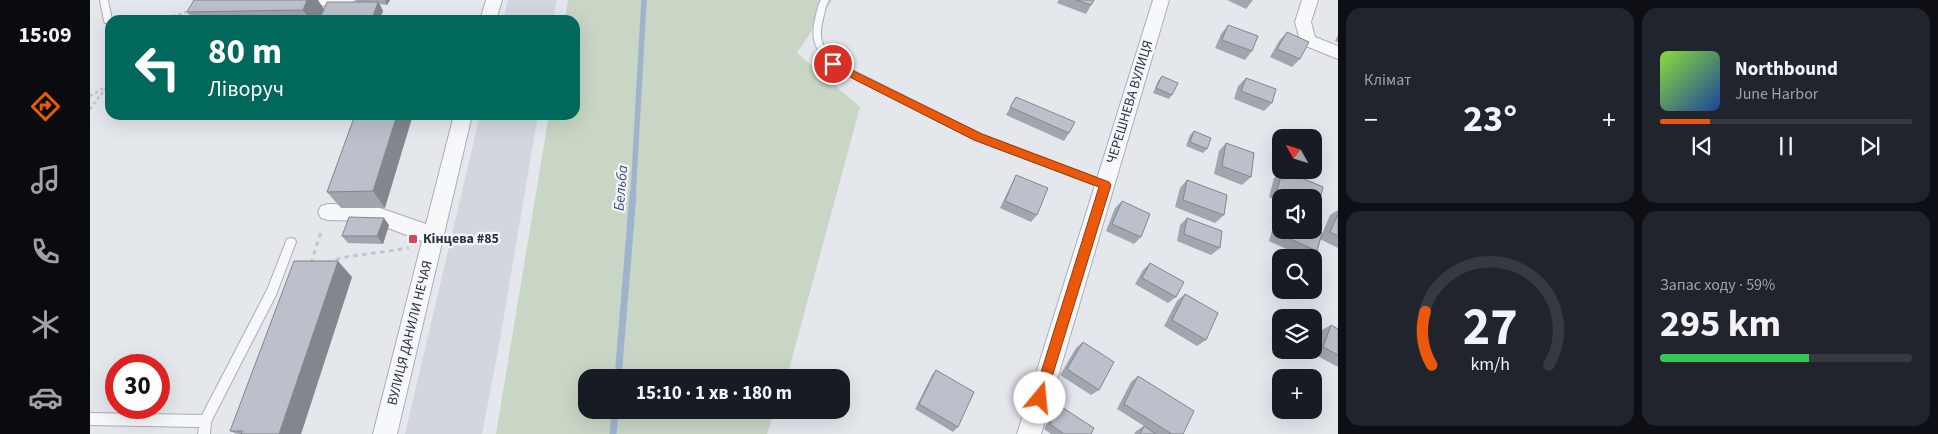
<!DOCTYPE html>
<html lang="uk">
<meta charset="utf-8">
<style>
:root{--surface:#171b24;--page:#20242c;--text:#f1f3f6;--muted:#9ea1a6;--line:#363941;--accent:#ea580c}
body{margin:0;font-family:"Source Sans 3",sans-serif;background:var(--page);color:var(--text);height:100vh;display:flex;flex-direction:column;font-size:19px;white-space:nowrap}
*{box-sizing:border-box;margin:0}
p{font-size:16px;color:var(--muted)}
.icon{flex:none;width:28px;height:28px;fill:none;stroke:currentColor;stroke-width:2;stroke-linecap:round;stroke-linejoin:round}
.map{position:relative;flex:1;overflow:hidden}
.panel{display:flex;flex-direction:column;gap:8px;padding:8px;background:#0d0f14;width:600px}
.panel>*{flex:none}
.top-card{position:absolute;left:15px;top:15px;width:475px;height:105px;border-radius:15px;box-shadow:0 5px 20px #0002;background:#00695c;color:#fff;overflow:hidden}
.needle{width:32px;rotate:309deg}
.fabs{position:absolute;left:1182px;top:129px;display:grid;gap:10px}
.fabs a{display:grid;place-items:center;width:50px;height:50px;border-radius:10px;background:var(--surface);box-shadow:0 5px 20px #0002;font-size:25px}
.speed{position:absolute;left:15px;top:354px;display:flex;gap:10px;font-size:25px;font-weight:700;text-align:center}
.speed>*{display:grid;place-content:center;width:65px;height:65px;border-radius:50%;background:var(--surface);box-shadow:0 5px 20px #0002;line-height:1}
.speed .limit{border:8px solid #d22;background:#fff;color:#111}
.pin{position:absolute;display:grid;place-items:center;width:42px;height:42px;color:#fff;margin:-21px;border:2px solid #fff;border-radius:50%;box-shadow:0 1px 5px #0007}
.me{position:absolute;width:55px;margin:-28px;rotate:17deg;stroke-linejoin:round;filter:drop-shadow(0 0 4px #0008)}
.turn{display:flex;align-items:center;gap:18px;height:105px;padding:0 20px;font-size:22px}
.turn .icon{width:65px;height:65px;stroke-width:2.5}
.turn b{display:block;font-size:35px;line-height:42px}
.big{font-size:38px;font-weight:700;line-height:1.1}
.panel .tile{flex:1;display:flex;flex-direction:column;justify-content:center;gap:8px;min-width:0;padding:0 18px;border-radius:15px;background:var(--page)}
.panel .dial{align-items:center;gap:0}
.dial svg{height:130px;overflow:visible;fill:none;stroke:var(--line);stroke-width:7;stroke-linecap:round;text-anchor:middle}
.dial text{fill:var(--text);stroke:none}
.song{display:flex;align-items:center;gap:15px}
.cover{width:60px;height:60px;border-radius:8px;background:linear-gradient(135deg,hsl(90 70% 55%),hsl(220 70% 35%))}
.played{height:5px;border-radius:2px;background:linear-gradient(90deg,var(--accent) 20%,var(--line) 20%)}
.keys{display:flex;justify-content:space-around;direction:ltr}
.heat{display:flex;justify-content:space-between;align-items:center;font-size:28px;direction:ltr}
.charge{height:8px;border-radius:4px;background:linear-gradient(90deg,#34c759 59%,var(--line) 0)}
.panel .tiles{flex:1;display:grid;gap:8px;grid-template-columns:repeat(2,1fr)}
.trip{position:absolute;left:488px;top:369px;width:272px;height:50px;border-radius:15px;background:var(--surface);box-shadow:0 5px 20px #0002;font-weight:700;line-height:50px;text-align:center}
main{display:flex;flex:1;min-height:0}
.tab-bar{display:flex;flex-direction:column;width:90px;justify-content:space-around;align-items:center;background:#090b0e;color:var(--muted)}
.tab-bar .icon{width:35px;height:35px}
.tab-bar .selected{color:var(--accent)}
.tab-bar b{font-size:22px;color:var(--text)}
.map>svg:first-child{display:block}
</style>
<main>
<nav class="tab-bar">
<b>15:09</b>
<svg class="icon selected" aria-label="directions" viewBox="0 0 24 24"><path d="M12 3l9 9-9 9-9-9zM9 14v-3h6M13 9l2 2-2 2"/></svg>
<svg class="icon" aria-label="music" viewBox="0 0 24 24"><path d="M9 18V5l10-2v13"/><circle cx="6" cy="18" r="3"/><circle cx="16" cy="16" r="3"/></svg>
<svg class="icon" aria-label="phone" viewBox="0 0 24 24"><path d="M5 4h4l2 5-3 2q2 4 5 5l2-3 5 2v4C11 20 4 13 5 4z"/></svg>
<svg class="icon" aria-label="climate" viewBox="0 0 24 24"><path d="M12 3v18M4 7l16 10M4 17L20 7"/></svg>
<svg class="icon" aria-label="car" viewBox="0 0 24 24"><path d="M5 17H2v-5l4-1 3-4h7l3 4 3 1v5h-3M9 17h6M6 11h13"/><circle cx="7" cy="17" r="2"/><circle cx="17" cy="17" r="2"/></svg>
</nav>
<div class="map">
<svg width="1248" height="434" viewBox="0 0 1248 434">
<rect width="100%" height="100%" fill="#e4e7ec"/>
<path fill="#d2d6de" d="M 418,0 L 467,0 L 463,20 L 413,20 Z
M 390,115 L 448,115 L 409,345 L 392,434 L 315,434 Z"/>
<path fill="#c9d6c5" d="M 478,0 L 742,0 L 707,53 L 770,107 L 697,377 L 496,378 L 496,410 L 685,410 L 677,434 L 406,434 L 459,115 L 485,115 L 485,20 L 475,20 Z"/>
<g fill="none" stroke-linecap="round" stroke-linejoin="round">
<path stroke="#9fb4cc" stroke-width="5.5" d="M 543,196 L 554,0"/>
<path stroke="#9fb4cc" stroke-width="7" d="M 528,378 L 543,194
M 523,434 L 525,410"/>
<g stroke="#a9aeb7" stroke-width="2">
<path id="lane" d="M 10,0 L 18,0 L 22,20 L 20,20 L 20,23 L 15,23 L 14,21 Z
M 231,0 L 265,0 L 259,5 L 218,6 L 214,3 L 218,0 Z
M 731,0 L 739,0 C 736,5 735,10 734,15 C 728,37 730,45 746,62 L 891,134 L 1018,182 L 1020,185 L 1018,188 L 1012,188 L 885,140 L 740,66 C 724,48 720,39 726,15 C 727,10 728,5 731,0 Z
M 201,238 L 205,239 L 206,242 L 186,295 L 121,422 L 120,434 L 108,434 L 109,427 L 0,425 L 0,413 L 112,415 L 177,290 L 197,239 Z"/>
</g>
<g stroke="#a9aeb7" stroke-width="2">
<path id="street" d="M 396,0 L 412,0 L 406,20 L 390,20 Z
M 1063,0 L 1079,0 L 951,434 L 927,434 Z
M 1212,0 L 1228,0 L 1221,22 L 1225,37 L 1248,46 L 1248,59 L 1211,44 L 1205,22 Z
M 364,115 L 382,115 L 307,434 L 283,434 L 332,241 L 280,221 L 238,220 L 231,218 L 228,212 L 231,206 L 238,204 L 281,205 L 336,224 Z"/>
</g>
<path stroke="#c2c5cb" stroke-width="2.5" stroke-dasharray="3 3" stroke-linecap="butt" d="M 47,20 L 72,19 L 100,11
M 0,96 L 17,86 L 18,32
M 0,109 L 20,83"/>
<path stroke="#c2c5cb" stroke-width="3" stroke-dasharray="4.5 4.5" stroke-linecap="butt" d="M 237,262 L 256,257 L 319,248
M 221,263 L 232,229"/>
<use href="#lane" fill="#f7f8fa" fill-rule="evenodd"/>
<use href="#street" fill="#f7f8fa" fill-rule="evenodd"/>
</g>
<path fill="#a1a5ae" d="M 228,0 L 229,20 L 104,20 L 97,12 Z
M 266,0 L 300,0 L 297,5 L 290,4 L 293,11 L 289,20 L 230,20 L 230,19 L 267,2 Z
M 969,0 L 1004,0 L 996,14 L 967,3 Z
M 1137,0 L 1163,0 L 1156,9 Z
M 1138,25 L 1162,51 L 1155,60 L 1125,48 L 1131,34 Z
M 1197,32 L 1210,59 L 1202,67 L 1180,57 L 1189,41 Z
M 1248,35 L 1248,42 L 1245,41 Z
M 1072,76 L 1082,95 L 1079,99 L 1063,93 L 1068,81 Z
M 1156,78 L 1182,103 L 1174,111 L 1144,99 L 1148,86 Z
M 926,97 L 979,133 L 974,141 L 916,115 Z
M 265,115 L 295,208 L 251,208 L 237,192 Z
M 1104,131 L 1117,149 L 1113,153 L 1096,146 L 1100,135 Z
M 1136,143 L 1161,177 L 1152,185 L 1124,174 L 1129,151 Z
M 1193,170 L 1233,187 L 1228,207 L 1224,210 L 1224,198 L 1191,198 L 1191,203 L 1179,197 L 1184,178 Z
M 926,175 L 947,215 L 941,222 L 910,208 L 922,183 Z
M 1097,180 L 1134,215 L 1125,223 L 1085,207 L 1090,188 Z
M 1032,201 L 1051,237 L 1044,244 L 1016,231 L 1025,208 Z
M 1248,210 L 1248,248 L 1230,239 L 1240,215 Z
M 1097,218 L 1130,248 L 1121,255 L 1087,241 L 1090,225 Z
M 1191,218 L 1191,230 L 1227,251 L 1218,258 L 1216,258 L 1179,241 L 1184,223 Z
M 299,225 L 293,244 L 258,243 L 252,236 Z
M 1060,263 L 1086,297 L 1078,303 L 1045,284 L 1053,270 Z
M 262,277 L 211,434 L 147,434 L 140,431 Z
M 1095,294 L 1116,340 L 1107,346 L 1074,326 L 1087,301 Z
M 1241,325 L 1248,329 L 1248,367 L 1222,353 L 1230,331 Z
M 993,342 L 1009,390 L 1001,395 L 970,375 L 986,348 Z
M 846,370 L 868,427 L 863,432 L 825,409 L 842,375 Z
M 1048,376 L 1093,434 L 1044,434 L 1046,431 L 1054,426 L 1027,409 L 1041,382 Z
M 970,406 L 1001,434 L 961,434 L 954,429 L 964,411 Z"/>
<path fill="#83868d" d="M 217,0 L 228,0 L 234,9 L 229,20 L 220,20 L 213,10 Z
M 295,0 L 300,0 L 297,5 Z
M 288,2 L 293,11 L 289,20 L 283,20 L 282,19 Z
M 307,115 L 323,115 L 295,208 L 283,191 Z
M 294,218 L 299,225 L 293,244 L 287,236 Z
M 248,261 L 262,277 L 211,434 L 189,434 Z"/>
<path fill="#bbc0ca" stroke="#83868d" d="M 104,0 L 217,0 L 213,10 L 97,12 Z
M 986,0 L 1004,0 L 1001,5 Z
M 237,2 L 288,2 L 282,19 L 230,19 Z
M 1138,25 L 1168,36 L 1162,51 L 1132,40 Z
M 1197,32 L 1219,42 L 1210,59 L 1187,49 Z
M 1072,76 L 1088,83 L 1082,95 L 1066,88 Z
M 1156,78 L 1186,89 L 1182,103 L 1151,91 Z
M 926,97 L 985,122 L 979,133 L 920,107 Z
M 265,115 L 307,115 L 283,191 L 237,192 Z
M 1104,131 L 1121,138 L 1117,149 L 1100,142 Z
M 1136,143 L 1164,153 L 1161,177 L 1132,166 Z
M 1193,170 L 1233,187 L 1228,207 L 1224,205 L 1224,198 L 1206,198 L 1187,190 Z
M 926,175 L 958,188 L 947,215 L 915,201 Z
M 1097,180 L 1137,195 L 1134,215 L 1093,200 Z
M 1032,201 L 1060,214 L 1051,237 L 1022,224 Z
M 1248,214 L 1248,236 L 1240,232 Z
M 259,217 L 294,218 L 287,236 L 252,236 Z
M 1097,218 L 1132,231 L 1130,248 L 1094,234 Z
M 1191,224 L 1191,230 L 1224,230 L 1224,229 L 1232,233 L 1227,251 L 1189,234 Z
M 204,261 L 248,261 L 189,434 L 151,434 L 153,431 L 140,431 Z
M 1060,263 L 1094,282 L 1086,297 L 1052,278 Z
M 1095,294 L 1128,313 L 1116,340 L 1082,320 Z
M 1241,325 L 1248,329 L 1248,355 L 1233,347 Z
M 993,342 L 1024,362 L 1009,390 L 977,369 Z
M 846,370 L 884,392 L 868,427 L 829,404 Z
M 1048,376 L 1104,411 L 1093,434 L 1082,434 L 1034,404 Z
M 970,406 L 1004,428 L 1001,434 L 974,434 L 960,424 Z
M 1054,426 L 1066,434 L 1050,434 Z"/>
<path fill="#ea580c" stroke="#983908" d="M 743,61 L 892,134 L 1019,182 L 1021,185 L 954,403 L 950,405 L 945,403 L 943,398 L 1009,187 L 884,140 L 740,67 L 740,62 Z"/>
<rect fill="#d1495b" stroke="#f4f6f9" stroke-width="2" x="318" y="234" width="10" height="10" rx="2.5"/>
<g text-anchor="middle" dominant-baseline="central" stroke-width="4.5" stroke-linejoin="round" paint-order="stroke">
<g font-size="14" fill="#2b3445" stroke="#f4f6f9">
<text transform="translate(1040 102) rotate(-73)">ЧЕРЕШНЕВА ВУЛИЦЯ</text>
<text transform="translate(320 333) rotate(-76)">ВУЛИЦЯ ДАНИЛИ НЕЧАЯ</text>
</g>
<g font-size="14" font-weight="bold" fill="#2b3445" stroke="#f4f6f9" text-anchor="start">
<text x="333" y="239">Кінцева #85</text>
</g>
<g font-size="15" font-style="italic" fill="#34527a" stroke="#f4f6f9">
<text transform="translate(531 188) rotate(-85)">Бельба</text>
</g>
</g>
</svg>
<div class="fabs">
<a><svg class="needle" viewBox="-14 -14 28 28"><path d="M0-13l5 13h-10z" fill="#e53935"/><path d="M0 13l5-13h-10z" fill="#9ea1a6"/></svg></a>
<a><svg class="icon" aria-label="sound" viewBox="0 0 24 24"><path d="M4 9h4l5-4v14l-5-4H4zM17 9q2 3 0 6"/></svg></a>
<a><svg class="icon" aria-label="search" viewBox="0 0 24 24"><circle cx="10" cy="10" r="6"/><path d="M15 15l6 6"/></svg></a>
<a><svg class="icon" aria-label="layers" viewBox="0 0 24 24"><path d="M12 4l9 5-9 5-9-5zM3 14l9 5 9-5"/></svg></a>
<a>+</a>
</div>
<div class="speed"><div class="limit">30</div></div>
<div class="pin" style="left:743px;top:64px;background:#d93025"><svg class="icon" aria-label="arrive" viewBox="0 0 24 24"><path d="M6 21V4h12l-3 4 3 4H6"/></svg></div>
<svg class="me" style="left:950px;top:398px" viewBox="-20 -20 40 40"><circle r="19" fill="#fff"/><path d="M0-13L10 11 0 6-10 11z" fill="#ea580c"/></svg>
<div class="trip">15:10 · 1 хв · 180 m</div>
<div class="top-card">
<div class="turn"><svg class="icon" aria-label="left" viewBox="0 0 24 24"><path d="M17 20v-9H6M10 6l-5 5 5 5"/></svg><div><b>80 m</b>Ліворуч</div></div>
</div>
</div>
<section class="panel">
<div class="tiles">
<div class="tile"><p>Клімат</p>
<div class="heat"><a>−</a><b class="big">23°</b><a>+</a></div>
</div>
<div class="tile">
<div class="song"><i class="cover"></i><div><b>Northbound</b><p>June Harbor</p></div></div>
<div class="played"></div>
<div class="keys"><svg class="icon" aria-label="previous" viewBox="0 0 24 24"><path d="M18 5L8 12l10 7zM5 5v14"/></svg><svg class="icon" aria-label="pause" viewBox="0 0 24 24"><path d="M8 5v14M16 5v14"/></svg><svg class="icon" aria-label="next" viewBox="0 0 24 24"><path d="M6 5l10 7-10 7zM19 5v14"/></svg></div>
</div>
<div class="tile dial"><svg viewBox="0 0 100 80">
<path d="M14 69A42 42 0 1 1 86 69"/>
<path d="M14 69A42 42 0 0 1 10 36" stroke="#ea580c"/>
<text x="50" y="56" font-size="32" font-weight="700">27</text>
<text x="50" y="72" font-size="11">km/h</text>
</svg></div>
<div class="tile"><p>Запас ходу · 59%</p><b class="big">295 km</b><div class="charge"></div></div>
</div>
</section>
</main>
